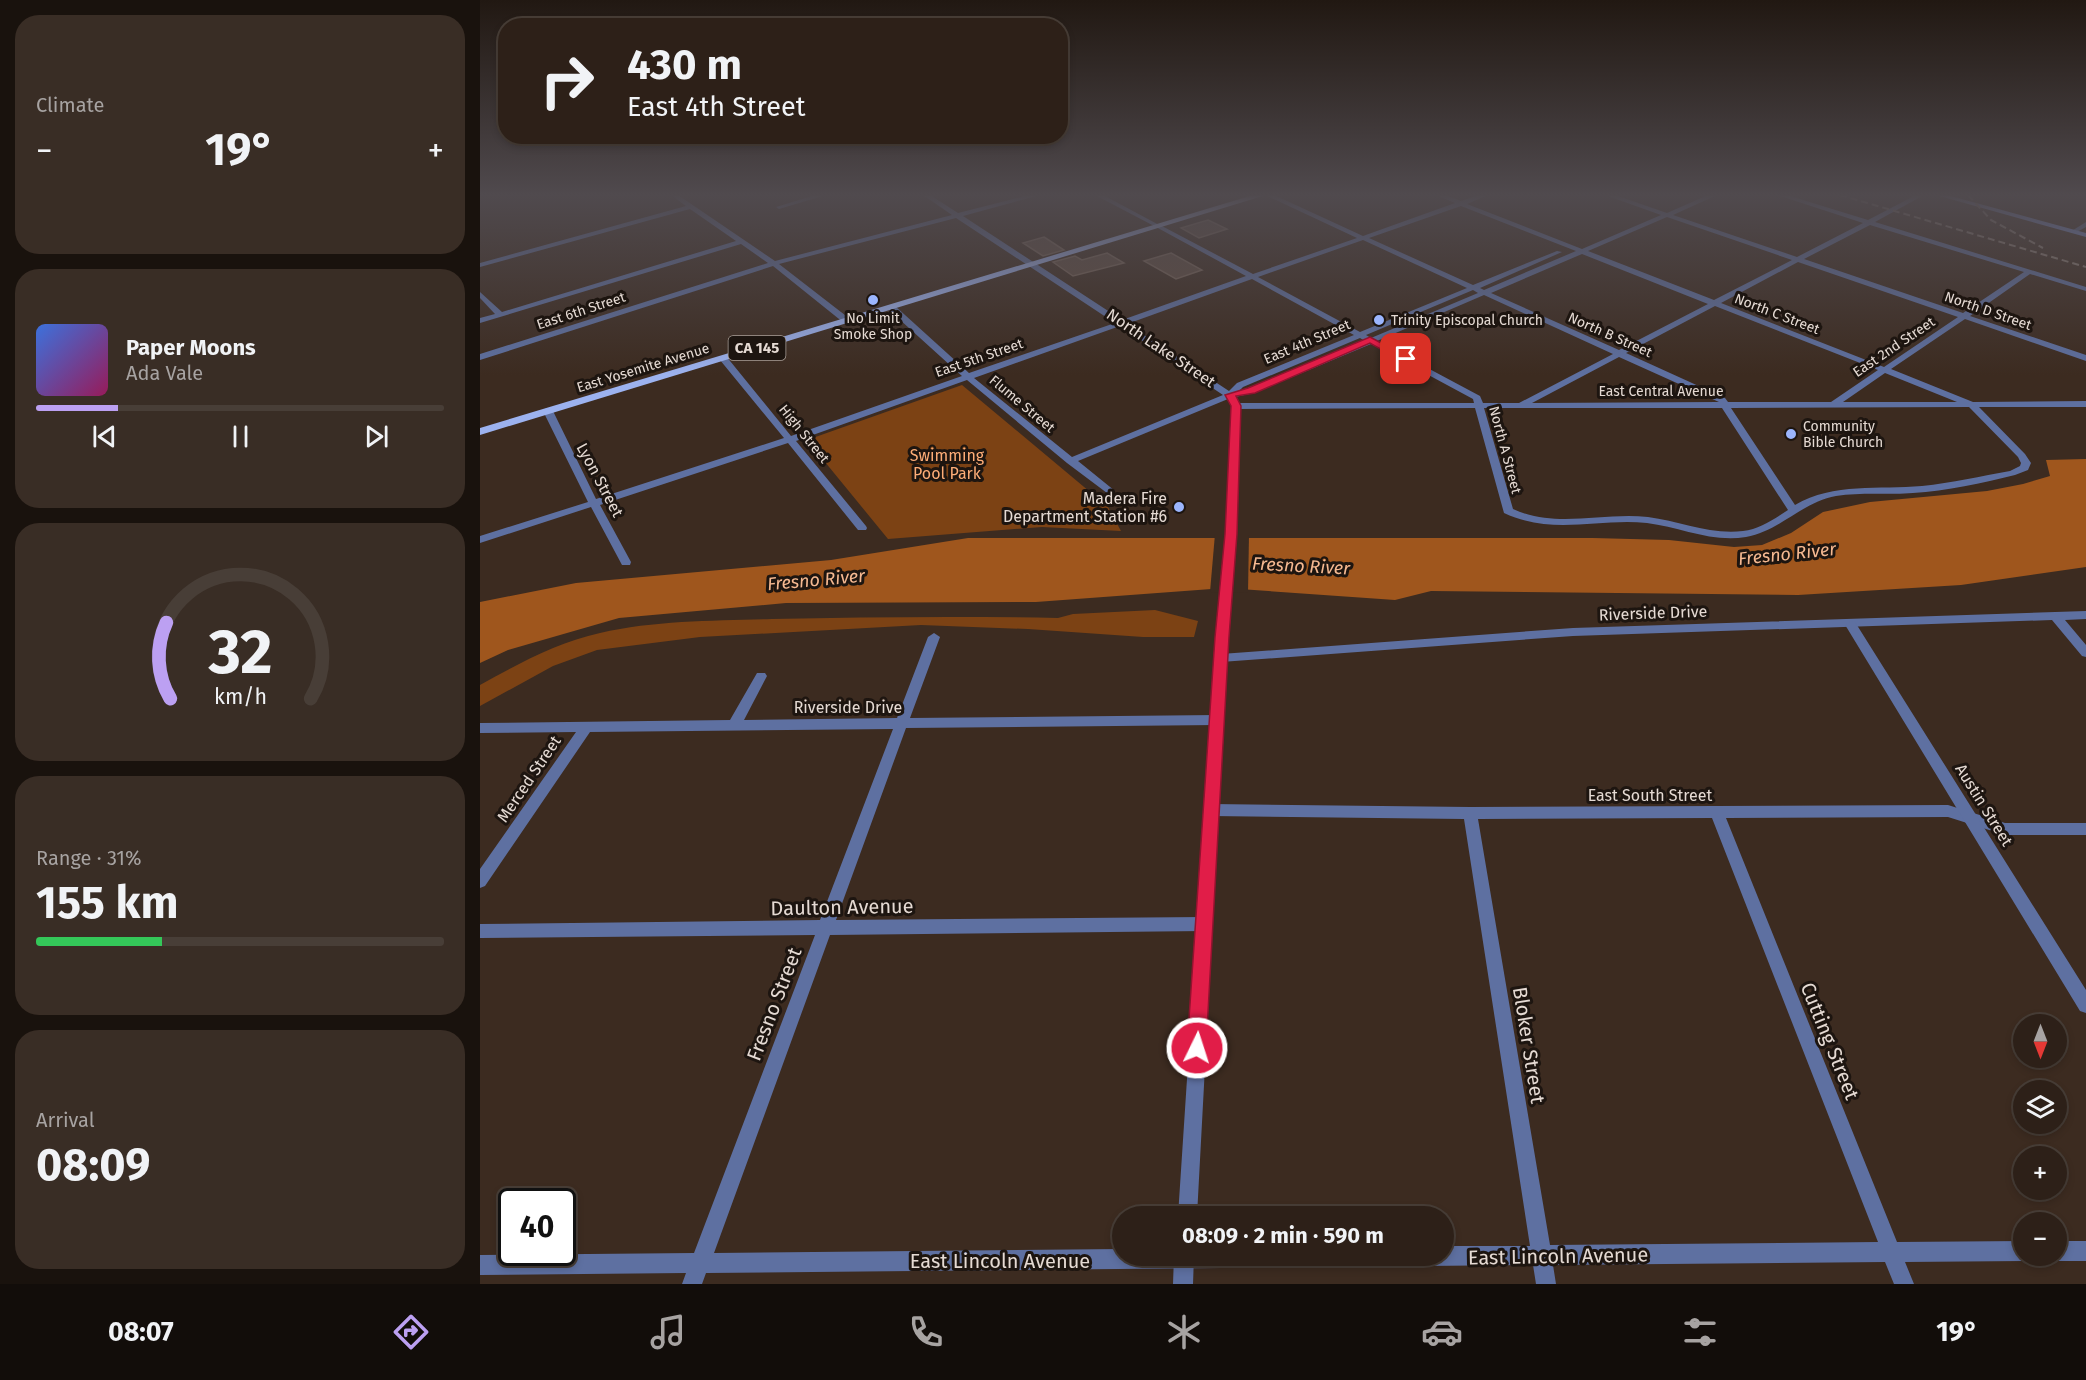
<!DOCTYPE html>
<meta charset="utf-8">
<style>
:root{--surface:#2d2018;--page:#392d25;--text:#f1f3f6;--muted:#a7a3a2;--line:#483e37;--accent:#bca0f2}
body{margin:0;font-family:"Fira Sans",sans-serif;background:var(--page);color:var(--text);height:100vh;display:flex;flex-direction:column;font-size:22px;white-space:nowrap}
*{box-sizing:border-box;margin:0}
p{font-size:20px;color:var(--muted)}
.icon{flex:none;width:33px;height:33px;fill:none;stroke:currentColor;stroke-width:2;stroke-linecap:round;stroke-linejoin:round}
.map{position:relative;flex:1;overflow:hidden}
.sheet{display:flex;flex-direction:column;gap:15px;padding:15px;background:#19120d;width:480px}
.sheet>*{flex:none}
.banner{position:absolute;left:18px;top:18px;width:570px;height:126px;border-radius:24px;box-shadow:0 3px 9px #0003,0 0 0 2px var(--line);background:#2d2018;color:var(--text);overflow:hidden}
.needle{width:39px;rotate:180deg}
.fabs{position:absolute;left:1533px;top:1014px;display:grid;gap:12px}
.fabs a{display:grid;place-items:center;width:54px;height:54px;border-radius:50%;background:var(--surface);box-shadow:0 3px 9px #0003,0 0 0 2px var(--line);font-size:30px}
.speed{position:absolute;left:18px;top:1188px;display:flex;gap:12px;font-size:30px;font-weight:700;text-align:center}
.speed>*{display:grid;place-content:center;width:78px;height:78px;border-radius:50%;background:var(--surface);box-shadow:0 3px 9px #0003,0 0 0 2px var(--line);line-height:1}
.speed .limit{border:3px solid #111;border-radius:9px;background:#fff;color:#111}
.pin{position:absolute;display:grid;place-items:center;width:51px;height:51px;color:#fff;margin:-26px;border-radius:12px;box-shadow:0 3px 9px #0006}
.me{position:absolute;width:66px;margin:-33px;rotate:4deg;stroke-linejoin:round;filter:drop-shadow(0 0 4px #0008)}
.turn{display:flex;align-items:center;gap:21px;height:126px;padding:0 30px;font-size:27px}
.turn .icon{width:78px;height:78px;stroke-width:2.5}
.turn b{display:block;font-size:42px;line-height:51px}
.big{font-size:45px;font-weight:700;line-height:1.1}
.sheet .card{flex:1;display:flex;flex-direction:column;justify-content:center;gap:9px;min-width:0;padding:0 21px;border-radius:24px;background:var(--page)}
.sheet .dial{align-items:center;gap:0}
.dial svg{height:156px;overflow:visible;fill:none;stroke:var(--line);stroke-width:7;stroke-linecap:round;text-anchor:middle}
.dial text{fill:var(--text);stroke:none}
.song{display:flex;align-items:center;gap:18px}
.cover{width:72px;height:72px;border-radius:9px;background:linear-gradient(135deg,hsl(220 70% 55%),hsl(330 70% 35%))}
.played{height:6px;border-radius:3px;background:linear-gradient(90deg,var(--accent) 20%,var(--line) 20%)}
.keys{display:flex;justify-content:space-around;direction:ltr}
.heat{display:flex;justify-content:space-between;align-items:center;font-size:33px;direction:ltr}
.charge{height:9px;border-radius:4px;background:linear-gradient(90deg,#34c759 31%,var(--line) 0)}
.trip{position:absolute;left:632px;top:1206px;width:342px;height:60px;border-radius:30px;background:var(--surface);box-shadow:0 3px 9px #0003,0 0 0 2px var(--line);font-weight:700;line-height:60px;text-align:center}
.tab-bar{display:flex;height:96px;justify-content:space-around;align-items:center;background:#120d0a;color:var(--muted)}
.tab-bar .icon{width:42px;height:42px}
.tab-bar .selected{color:var(--accent)}
.tab-bar b{font-size:27px;color:var(--text)}
main{display:flex;flex:1;min-height:0}
.map>svg:first-child{display:block}
</style>
<main>
<section class="sheet">
<div class="card"><p>Climate</p>
<div class="heat"><a>−</a><b class="big">19°</b><a>+</a></div>
</div>
<div class="card">
<div class="song"><i class="cover"></i><div><b>Paper Moons</b><p>Ada Vale</p></div></div>
<div class="played"></div>
<div class="keys"><svg class="icon" aria-label="previous" viewBox="0 0 24 24"><path d="M18 5L8 12l10 7zM5 5v14"/></svg><svg class="icon" aria-label="pause" viewBox="0 0 24 24"><path d="M8 5v14M16 5v14"/></svg><svg class="icon" aria-label="next" viewBox="0 0 24 24"><path d="M6 5l10 7-10 7zM19 5v14"/></svg></div>
</div>
<div class="card dial"><svg viewBox="0 0 100 80">
<path d="M14 69A42 42 0 1 1 86 69"/>
<path d="M14 69A42 42 0 0 1 12 30" stroke="#bca0f2"/>
<text x="50" y="56" font-size="32" font-weight="700">32</text>
<text x="50" y="72" font-size="11">km/h</text>
</svg></div>
<div class="card"><p>Range · 31%</p><b class="big">155 km</b><div class="charge"></div></div>
<div class="card"><p>Arrival</p><b class="big">08:09</b></div>
</section>
<div class="map">
<svg width="1606" height="1284" viewBox="0 0 1606 1284">
<rect width="100%" height="100%" fill="#3c2b20"/>
<path fill="#7c4214" d="M 482,385 L 628,507 L 641,531 L 562,527 L 408,539 L 327,440 Z
M 675,610 L 718,621 L 714,637 L 663,637 L 548,629 L 441,625 L 220,637 L 117,650 L 73,666 L 0,706 L 0,685 C 38,664 78,642 120,633 C 176,620 235,621 292,619 C 388,617 482,616 578,618 L 593,614 Z"/>
<path fill="#9f561d" d="M 1606,459 L 1606,567 L 1481,585 L 1318,595 L 951,591 L 915,600 L 745,588 L 556,602 L 306,603 L 139,618 L 28,650 L 0,663 L 0,602 L 96,583 L 351,560 L 488,538 L 1113,538 L 1189,540 L 1254,547 L 1282,545 L 1311,533 L 1343,512 L 1390,502 L 1507,491 L 1543,484 L 1570,476 L 1566,460 Z"/>
<path fill="#3c2b20" d="M 735,534 L 769,534 L 768,593 L 730,592 Z"/>
<path fill="#5e4b40" stroke="#756256" stroke-width="1.5" d="M 728,220 L 747,229 L 719,238 L 701,228 Z
M 564,237 L 584,250 L 563,256 L 543,243 Z
M 627,253 L 644,263 L 593,276 L 573,262 L 595,256 L 602,260 Z
M 691,253 L 722,270 L 696,279 L 664,261 Z"/>
<g fill="none" stroke-linecap="round" stroke-linejoin="round">
<path fill="#5e70a1" fill-rule="evenodd" d="M 191,195 L 198,195 L 295,261 L 472,215 L 443,195 L 450,195 L 478,213 L 549,195 L 560,195 L 483,216 L 642,320 L 766,276 L 676,227 L 676,225 L 680,225 L 773,274 L 877,238 L 785,195 L 794,195 L 883,236 L 975,203 L 956,195 L 965,195 L 981,201 L 999,195 L 1008,195 L 987,204 L 1102,249 L 1181,215 L 1125,195 L 1135,195 L 1187,213 L 1228,195 L 1237,195 L 1193,215 L 1317,257 L 1383,223 L 1297,195 L 1307,195 L 1388,220 L 1436,195 L 1444,195 L 1395,222 L 1606,287 L 1606,291 L 1550,274 L 1490,316 L 1606,355 L 1606,361 L 1485,319 L 1411,369 L 1493,402 L 1606,401 L 1606,407 L 1499,407 L 1545,454 L 1551,463 L 1548,470 L 1535,475 C 1502,483 1467,491 1433,493 C 1407,495 1381,492 1356,496 C 1322,502 1300,531 1266,537 C 1232,543 1200,527 1167,523 C 1117,518 1073,536 1024,513 L 995,408 L 756,409 L 753,408 L 748,399 L 598,461 L 635,491 L 635,495 L 631,496 L 587,463 L 487,380 L 316,441 L 386,526 L 387,528 L 386,530 L 378,530 L 308,443 L 120,505 L 151,562 L 150,565 L 142,565 L 111,507 L 0,543 L 0,536 L 108,502 L 63,411 L 65,409 L 68,408 L 73,411 L 116,499 L 304,438 L 240,360 L 240,356 L 246,356 L 311,436 L 482,376 L 408,309 L 408,305 L 414,305 L 489,373 L 635,323 L 476,218 L 299,264 L 370,319 L 370,323 L 364,323 L 293,266 L 0,360 L 0,354 L 288,263 L 261,244 L 0,323 L 0,318 L 15,314 L 0,298 L 0,292 L 22,312 L 256,241 L 210,209 L 0,267 L 0,263 L 206,206 ZM 981,206 L 1096,251 L 1004,290 L 1000,288 L 1082,252 L 1077,251 L 993,285 L 889,238 ZM 1187,217 L 1312,260 L 1234,300 L 1108,251 ZM 1390,225 L 1544,272 L 1483,313 L 1324,259 ZM 883,240 L 987,288 L 880,332 L 778,277 ZM 1102,254 L 1228,304 L 1139,350 L 1011,293 ZM 1318,262 L 1478,317 L 1404,367 L 1241,303 ZM 772,279 L 874,335 L 757,383 L 749,391 L 647,324 ZM 993,290 L 998,293 L 891,338 L 886,335 ZM 1004,295 L 1133,354 L 1039,403 L 1003,403 L 1000,396 L 897,341 ZM 1235,306 L 1398,370 L 1351,402 L 1248,402 L 1245,398 L 1146,353 ZM 640,326 L 743,395 L 592,457 L 494,378 ZM 880,338 L 885,341 L 769,389 L 759,391 L 763,387 ZM 891,344 L 993,399 L 994,403 L 759,403 L 755,397 L 774,393 ZM 1139,357 L 1239,402 L 1052,403 ZM 1405,373 L 1477,402 L 1363,402 ZM 1489,407 L 1538,457 L 1541,463 L 1540,466 L 1530,471 C 1501,476 1472,483 1442,486 C 1399,490 1354,482 1315,505 L 1251,408 ZM 1004,408 L 1242,408 L 1308,510 C 1294,519 1280,529 1263,531 C 1230,535 1200,521 1168,517 C 1122,512 1076,529 1033,509 Z
M 335,195 L 346,195 L 299,209 L 296,207 Z
M 1606,222 L 1606,227 L 1595,233 L 1590,232 Z
M 1606,611 L 1606,619 L 1585,620 L 1606,645 L 1606,657 L 1602,656 L 1572,620 L 1093,636 L 741,662 L 735,658 L 741,654 L 1093,628 Z
M 454,633 L 460,637 L 430,718 L 737,715 L 742,716 L 744,720 L 742,724 L 737,725 L 426,728 L 356,920 L 725,917 L 731,919 L 733,924 L 731,929 L 725,931 L 350,935 L 234,1253 L 642,1249 L 642,1256 L 963,1256 L 963,1246 L 1050,1246 L 984,819 L 731,816 L 726,814 L 724,810 L 726,806 L 731,804 L 990,807 L 1468,805 L 1525,823 L 1606,823 L 1606,835 L 1525,835 L 1468,817 L 1246,818 L 1417,1242 L 1544,1241 L 1544,1256 L 1552,1256 L 1551,1258 L 1544,1261 L 1425,1262 L 1434,1284 L 1414,1284 L 1405,1262 L 1073,1265 L 1076,1284 L 1056,1284 L 1053,1265 L 226,1273 L 222,1284 L 202,1284 L 206,1273 L 0,1275 L 0,1255 L 214,1253 L 335,935 L 0,938 L 0,924 L 340,920 L 413,729 L 110,732 L 5,886 L 0,888 L 0,869 L 96,732 L 0,733 L 0,723 L 250,720 L 277,673 L 285,673 L 287,676 L 264,720 L 417,718 L 448,637 ZM 1232,818 L 1398,1242 L 1070,1245 L 998,819 Z
M 1576,1241 L 1606,1241 L 1606,1261 L 1576,1261 L 1569,1258 L 1568,1256 L 1576,1256 Z"/>
<path fill="#5e70a1" fill-rule="evenodd" d="M 615,195 L 623,195 L 681,226 L 676,227 Z
M 756,403 L 760,406 L 756,534 L 748,637 L 717,1216 L 698,1216 L 736,637 L 746,534 L 752,406 Z
M 1371,621 L 1375,622 L 1606,990 L 1606,1013 L 1600,1011 L 1367,628 L 1365,625 Z
M 694,1256 L 714,1256 L 713,1284 L 693,1284 Z"/>
<path fill="#7993e2" fill-rule="evenodd" d="M 1456,195 L 1467,195 L 1606,233 L 1606,237 Z"/>
<path fill="#9cb2ef" fill-rule="evenodd" d="M 773,195 L 786,195 L 0,435 L 0,428 Z"/>
<path stroke="#8e8077" stroke-width="2" stroke-dasharray="7 4" stroke-linecap="butt" d="M 1360,195 L 1606,267
M 1488,195 L 1511,220 L 1563,248"/>
</g>
<linearGradient id="sky" x2="0" y2="1"><stop stop-color="#211812"/><stop offset="0.52" stop-color="#504a4e"/><stop offset="1" stop-color="#504a4e" stop-opacity="0"/></linearGradient>
<rect width="1606" height="375" fill="url(#sky)"/>
<path fill="#e11d48" stroke="#92132f" stroke-width="1.5" d="M 890,337 L 931,359 L 922,361 L 890,343 L 775,393 L 756,396 L 761,406 L 757,534 L 749,637 L 726,1048 L 724,1055 L 717,1058 L 710,1055 L 707,1048 L 735,637 L 745,534 L 751,406 L 745,395 L 768,388 Z"/>
<g fill="#9bb5fd" stroke="#1d1510" stroke-width="2">
<circle cx="393" cy="300" r="6"/>
<circle cx="899" cy="320" r="6"/>
<circle cx="1311" cy="434" r="6"/>
<circle cx="699" cy="507" r="6"/>
</g>
<g text-anchor="middle" dominant-baseline="central" stroke-width="6" stroke-linejoin="round" paint-order="stroke">
<g font-size="14" fill="#e5dad3" stroke="#1d1510">
<text transform="translate(101 311) rotate(-18)">East 6th Street</text>
<text transform="translate(1508 311) rotate(19)">North D Street</text>
<text transform="translate(1297 314) rotate(21)">North C Street</text>
<text transform="translate(1130 335) rotate(24)">North B Street</text>
<text transform="translate(827 342) rotate(-23)">East 4th Street</text>
<text transform="translate(1414 347) rotate(-34)">East 2nd Street</text>
<text transform="translate(499 358) rotate(-19)">East 5th Street</text>
<text transform="translate(163 368) rotate(-17)">East Yosemite Avenue</text>
<text x="1181" y="391">East Central Avenue</text>
<text transform="translate(542 404) rotate(40)">Flume Street</text>
<text transform="translate(324 434) rotate(51)">High Street</text>
<text transform="translate(1025 450) rotate(75)">North A Street</text>
</g>
<g font-size="14" fill="#e5dad3" stroke="#1d1510" text-anchor="start">
<text x="393" y="318" text-anchor="middle">No Limit<tspan x="393" dy="16">Smoke Shop</tspan></text>
<text x="911" y="320">Trinity Episcopal Church</text>
<text x="1323" y="426">Community<tspan x="1323" dy="16">Bible Church</tspan></text>
</g>
<rect fill="#1d1510" stroke="#a99f98" stroke-width="1.5" x="248.5" y="336" width="57" height="24" rx="4.5"/>
<g font-size="15" font-weight="bold" fill="#e5dad3">
<text x="277" y="348">CA 145</text>
</g>
<g font-size="16" fill="#e5dad3" stroke="#1d1510">
<text transform="translate(681 348) rotate(34)">North Lake Street</text>
<text transform="translate(120 480) rotate(62)">Lyon Street</text>
<text transform="translate(1173 613) rotate(-2)">Riverside Drive</text>
<text x="368" y="707">Riverside Drive</text>
<text transform="translate(49 779) rotate(-56)">Merced Street</text>
<text x="1170" y="795">East South Street</text>
<text transform="translate(1504 805) rotate(58)">Austin Street</text>
</g>
<g font-size="16" fill="#fead77" stroke="#1d1510">
<text x="467" y="455">Swimming<tspan x="467" dy="18">Pool Park</tspan></text>
</g>
<g font-size="16" fill="#e5dad3" stroke="#1d1510" text-anchor="end">
<text x="687" y="498">Madera Fire<tspan x="687" dy="18">Department Station #6</tspan></text>
</g>
<g font-size="18" font-style="italic" fill="#f6b991" stroke="#1d1510">
<text transform="translate(1307 554) rotate(-6)">Fresno River</text>
<text transform="translate(821 566) rotate(3)">Fresno River</text>
<text transform="translate(336 580) rotate(-5)">Fresno River</text>
</g>
<g font-size="20" fill="#e5dad3" stroke="#1d1510">
<text transform="translate(362 907) rotate(-1)">Daulton Avenue</text>
<text transform="translate(294 1004) rotate(-69)">Fresno Street</text>
<text transform="translate(1350 1041) rotate(68)">Cutting Street</text>
<text transform="translate(1049 1045) rotate(81)">Bloker Street</text>
<text transform="translate(1078 1256) rotate(-1)">East Lincoln Avenue</text>
<text x="520" y="1261">East Lincoln Avenue</text>
</g>
</g>
</svg>
<div class="fabs">
<a><svg class="needle" viewBox="-14 -14 28 28"><path d="M0-13l5 13h-10z" fill="#e53935"/><path d="M0 13l5-13h-10z" fill="#a7a3a2"/></svg></a>
<a><svg class="icon" aria-label="layers" viewBox="0 0 24 24"><path d="M12 4l9 5-9 5-9-5zM3 14l9 5 9-5"/></svg></a>
<a>+</a>
<a>−</a>
</div>
<div class="speed"><div class="limit">40</div></div>
<div class="pin" style="left:926px;top:359px;background:#d93025"><svg class="icon" aria-label="arrive" viewBox="0 0 24 24"><path d="M6 21V4h12l-3 4 3 4H6"/></svg></div>
<svg class="me" style="left:717px;top:1048px" viewBox="-20 -20 40 40"><circle r="17" fill="#e11d48" stroke="#fff" stroke-width="3"/><path d="M0-11L8 9 0 5-8 9z" fill="#fff"/></svg>
<div class="trip">08:09 · 2 min · 590 m</div>
<div class="banner">
<div class="turn"><svg class="icon" aria-label="right" viewBox="0 0 24 24"><path d="M7 20v-9h11M14 6l5 5-5 5"/></svg><div><b>430 m</b>East 4th Street</div></div>
</div>
</div>
</main>
<nav class="tab-bar">
<b>08:07</b>
<svg class="icon selected" aria-label="directions" viewBox="0 0 24 24"><path d="M12 3l9 9-9 9-9-9zM9 14v-3h6M13 9l2 2-2 2"/></svg>
<svg class="icon" aria-label="music" viewBox="0 0 24 24"><path d="M9 18V5l10-2v13"/><circle cx="6" cy="18" r="3"/><circle cx="16" cy="16" r="3"/></svg>
<svg class="icon" aria-label="phone" viewBox="0 0 24 24"><path d="M5 4h4l2 5-3 2q2 4 5 5l2-3 5 2v4C11 20 4 13 5 4z"/></svg>
<svg class="icon" aria-label="climate" viewBox="0 0 24 24"><path d="M12 3v18M4 7l16 10M4 17L20 7"/></svg>
<svg class="icon" aria-label="car" viewBox="0 0 24 24"><path d="M5 17H2v-5l4-1 3-4h7l3 4 3 1v5h-3M9 17h6M6 11h13"/><circle cx="7" cy="17" r="2"/><circle cx="17" cy="17" r="2"/></svg>
<svg class="icon" aria-label="filters" viewBox="0 0 24 24"><path d="M4 7h16M4 17h16"/><circle cx="9" cy="7" r="2"/><circle cx="15" cy="17" r="2"/></svg>
<b>19°</b>
</nav>
